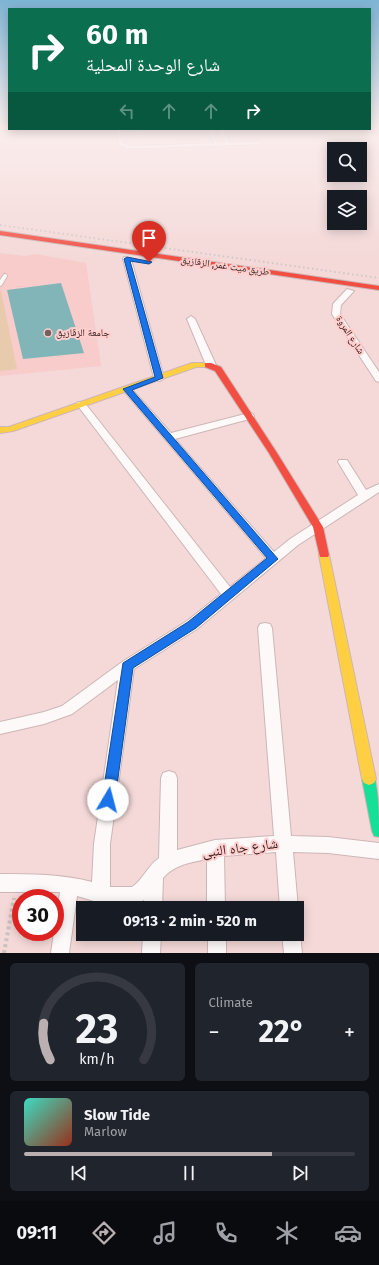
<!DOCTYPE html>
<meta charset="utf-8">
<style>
:root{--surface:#171b24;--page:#20242c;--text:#f1f3f6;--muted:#9ea1a6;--line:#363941;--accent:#bab0b2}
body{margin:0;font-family:"Fira Sans","Noto Naskh Arabic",sans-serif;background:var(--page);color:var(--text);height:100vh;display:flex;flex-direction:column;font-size:15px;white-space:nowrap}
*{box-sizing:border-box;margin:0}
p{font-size:13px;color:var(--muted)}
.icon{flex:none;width:22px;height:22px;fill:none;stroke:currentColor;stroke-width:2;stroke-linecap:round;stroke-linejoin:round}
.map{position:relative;height:953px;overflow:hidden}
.details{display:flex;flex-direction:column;gap:10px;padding:10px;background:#0d0f14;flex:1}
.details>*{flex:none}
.banner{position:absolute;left:8px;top:8px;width:363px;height:122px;border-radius:0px;box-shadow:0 2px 10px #0003;background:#0b6e4f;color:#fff;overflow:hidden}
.fabs{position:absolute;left:327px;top:142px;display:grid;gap:8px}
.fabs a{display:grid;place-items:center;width:40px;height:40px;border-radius:0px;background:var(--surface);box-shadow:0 2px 10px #0003;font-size:20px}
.speed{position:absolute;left:12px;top:889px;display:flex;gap:8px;font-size:20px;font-weight:700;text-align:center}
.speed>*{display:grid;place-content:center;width:52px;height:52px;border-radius:50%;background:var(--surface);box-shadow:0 2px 10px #0003;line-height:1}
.speed .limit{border:6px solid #d22;background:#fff;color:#111}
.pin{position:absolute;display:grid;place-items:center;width:34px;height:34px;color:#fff;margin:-41px -17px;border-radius:50% 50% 50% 0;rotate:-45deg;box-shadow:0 0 4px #0007}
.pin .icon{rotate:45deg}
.me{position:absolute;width:44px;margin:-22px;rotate:8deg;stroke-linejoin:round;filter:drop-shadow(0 0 3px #0008)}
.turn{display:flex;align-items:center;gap:14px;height:84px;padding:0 12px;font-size:18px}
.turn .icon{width:52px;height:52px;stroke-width:2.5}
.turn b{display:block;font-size:28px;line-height:34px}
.lanes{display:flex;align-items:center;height:38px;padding:0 12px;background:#0003;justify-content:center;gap:20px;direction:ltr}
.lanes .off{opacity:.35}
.big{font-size:30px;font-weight:700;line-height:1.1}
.details .widget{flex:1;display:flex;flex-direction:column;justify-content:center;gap:6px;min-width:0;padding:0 14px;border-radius:6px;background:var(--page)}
.details .dial{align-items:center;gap:0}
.dial svg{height:104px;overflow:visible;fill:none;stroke:var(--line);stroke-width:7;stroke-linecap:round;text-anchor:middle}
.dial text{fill:var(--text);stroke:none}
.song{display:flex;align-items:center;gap:12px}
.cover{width:48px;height:48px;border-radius:6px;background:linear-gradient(135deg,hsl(170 70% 55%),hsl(10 70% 35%))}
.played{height:4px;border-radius:2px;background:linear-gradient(90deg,var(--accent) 75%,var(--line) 75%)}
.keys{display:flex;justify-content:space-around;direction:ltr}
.heat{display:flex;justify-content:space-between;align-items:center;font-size:22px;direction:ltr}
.details .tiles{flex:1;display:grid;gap:10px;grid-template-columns:1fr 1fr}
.widget:last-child{grid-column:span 2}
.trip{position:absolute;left:76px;top:901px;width:228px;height:40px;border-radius:0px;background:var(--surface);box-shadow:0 2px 10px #0003;font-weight:700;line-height:40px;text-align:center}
.dock{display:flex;height:64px;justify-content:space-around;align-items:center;background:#090b0e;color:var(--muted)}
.dock .icon{width:28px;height:28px}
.dock .active{color:var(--accent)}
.dock b{font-size:18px;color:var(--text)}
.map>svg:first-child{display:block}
</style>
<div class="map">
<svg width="379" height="953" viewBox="0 0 379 953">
<rect width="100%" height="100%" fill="#f4d9d8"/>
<path fill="#f7cccb" d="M 0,253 L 25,256 L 36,254 L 86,263 L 101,366 L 0,376 Z"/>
<path fill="#e8caad" d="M 0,291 L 1,291 L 17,369 L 0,371 Z"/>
<path fill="#81b5b7" d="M 61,283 L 84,353 L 23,359 L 7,290 Z"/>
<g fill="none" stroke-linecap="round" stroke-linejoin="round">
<g stroke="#cdb6b6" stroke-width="4">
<path id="lane-far1" d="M 151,129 L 118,131 L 121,144 L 128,147 L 142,147 L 258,143
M 210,129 L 216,144
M 221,129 L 228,144"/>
</g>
<g stroke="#cdb6b6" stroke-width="5.5">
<path id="lane" d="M 0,284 L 5,276"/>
</g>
<g stroke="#cdb6b6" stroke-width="2">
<path id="street" d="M 124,257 L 131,259 L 164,378 L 162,380 L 159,381 L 154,378 L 123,259 Z
M 347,289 L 354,291 L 341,305 L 340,314 L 379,372 L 379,382 L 376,381 L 332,314 L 333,304 Z
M 191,316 L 195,319 L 216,365 L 214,367 L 208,367 L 206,365 L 187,319 Z
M 127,386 L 130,387 L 171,433 L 249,413 L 253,414 L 254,416 L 253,418 L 175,439 L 274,552 L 290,539 L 358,495 L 338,462 L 339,460 L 347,460 L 366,490 L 379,484 L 379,492 L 298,545 L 197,629 L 134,669 L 110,844 L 110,887 L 132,887 C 143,880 148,865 159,858 L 161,778 L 163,773 L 169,771 L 175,773 L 177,778 L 177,850 L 215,840 L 274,836 L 258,628 L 260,624 L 265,623 L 270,624 L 272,628 L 291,836 L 328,837 L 379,843 L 379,859 L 328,853 L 293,852 L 298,908 L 297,910 L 297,908 L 280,908 L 276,852 L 224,856 L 225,908 L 207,908 L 207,859 C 191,862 174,865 163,878 L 162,908 L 144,908 L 144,900 C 123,913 99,902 77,896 L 69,953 L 51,953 L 60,892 L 0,892 L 0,874 C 32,874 61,874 92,882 L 94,844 L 118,680 L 72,714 L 44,724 L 0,734 L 0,722 L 44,712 L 62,706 L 122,662 L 187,621 L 221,594 L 78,406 L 76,404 L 78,402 L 84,402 L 230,587 L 266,558 L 124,391 L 122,389 Z
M 297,927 L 300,934 L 302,953 L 284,953 L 282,934 L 297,934 Z
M 143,934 L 161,934 L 160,953 L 142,953 Z
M 208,934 L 226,934 L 226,953 L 208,953 Z"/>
</g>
<g stroke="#cdb6b6" stroke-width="2">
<path id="fast" d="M 369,773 L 374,775 C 379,794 379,817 379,837 L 374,836 L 372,831 L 362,779 L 364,775 Z"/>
</g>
<g stroke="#cdb6b6" stroke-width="2">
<path id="slow" d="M 192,363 L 208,363 L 212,365 L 208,367 L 196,367 L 13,431 L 0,433 L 0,427 L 9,427 Z
M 324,552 L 328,553 L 329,555 L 376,779 L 374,783 L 369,785 L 364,783 L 362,779 L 319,555 L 320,553 Z"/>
</g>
<g stroke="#cdb6b6" stroke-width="2">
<path id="jam" d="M 0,231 L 379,286 L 379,290 L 0,235 Z
M 205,363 L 211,363 L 221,367 L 277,453 L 323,527 L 329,555 L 328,557 L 320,557 L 313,527 L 269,453 L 215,371 L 205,367 Z"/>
</g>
<path stroke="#cdc2c2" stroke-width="4" stroke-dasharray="3 3" stroke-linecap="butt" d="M 4,953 L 14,898"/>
<use href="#lane-far1" stroke="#fdf9f9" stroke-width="3"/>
<use href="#lane" stroke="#fdf9f9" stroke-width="4"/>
<use href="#street" fill="#fdf9f9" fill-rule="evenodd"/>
<use href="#fast" fill="#16e098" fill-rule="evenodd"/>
<use href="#slow" fill="#ffcf43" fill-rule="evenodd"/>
<use href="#jam" fill="#f24e42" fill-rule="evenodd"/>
<path stroke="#cfc7c7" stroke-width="2" stroke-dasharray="1.5 3" stroke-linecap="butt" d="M 0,225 L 379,278"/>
</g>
<linearGradient id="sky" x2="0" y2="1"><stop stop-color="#7fb4d4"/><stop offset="0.49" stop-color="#faeeed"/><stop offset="1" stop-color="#faeeed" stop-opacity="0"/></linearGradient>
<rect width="379" height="260" fill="url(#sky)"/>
<path fill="#1a73e8" stroke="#114b97" d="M 127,257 L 152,262 L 149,264 L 130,261 L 163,378 L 132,390 L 278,559 L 196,628 L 133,668 L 115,800 L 113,804 L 108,806 L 104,804 L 102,800 L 123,663 L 188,622 L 267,558 L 123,389 L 155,377 L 124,259 Z"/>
<circle fill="#775f5e" stroke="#ffcecd" stroke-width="1.5" cx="48" cy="333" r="4"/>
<g text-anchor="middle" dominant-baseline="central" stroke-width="4" stroke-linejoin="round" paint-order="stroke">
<g font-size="10" fill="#331d1d" stroke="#ffcecd">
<text transform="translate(225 266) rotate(8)">طريق ميت غمر, الزقازيق</text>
<text transform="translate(350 335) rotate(57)">شارع المروة</text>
</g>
<g font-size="10" fill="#331d1d" stroke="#ffcecd" text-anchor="start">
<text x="56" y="333">جامعة الزقازيق</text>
</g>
<g font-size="14" fill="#331d1d" stroke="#ffcecd">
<text transform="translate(240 848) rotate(-7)">شارع جاه النبى</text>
</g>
</g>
</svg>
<div class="fabs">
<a><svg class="icon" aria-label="search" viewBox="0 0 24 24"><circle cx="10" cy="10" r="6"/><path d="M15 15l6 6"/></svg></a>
<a><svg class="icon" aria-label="layers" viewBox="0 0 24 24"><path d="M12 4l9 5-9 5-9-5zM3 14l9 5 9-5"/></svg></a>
</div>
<div class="speed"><div class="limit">30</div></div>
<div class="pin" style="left:149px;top:262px;background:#d93025"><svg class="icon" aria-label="arrive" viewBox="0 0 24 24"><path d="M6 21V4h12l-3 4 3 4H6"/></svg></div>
<svg class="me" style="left:108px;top:800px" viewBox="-20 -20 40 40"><circle r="19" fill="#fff"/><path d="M0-13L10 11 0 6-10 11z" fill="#1a73e8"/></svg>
<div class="trip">09:13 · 2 min · 520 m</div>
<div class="banner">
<div class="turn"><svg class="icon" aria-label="right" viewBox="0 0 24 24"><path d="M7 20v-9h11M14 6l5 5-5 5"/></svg><div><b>60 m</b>شارع الوحدة المحلية</div></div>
<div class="lanes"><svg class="icon off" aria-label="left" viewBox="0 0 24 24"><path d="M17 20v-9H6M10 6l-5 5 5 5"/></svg><svg class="icon off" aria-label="ahead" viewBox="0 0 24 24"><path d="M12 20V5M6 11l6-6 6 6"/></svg><svg class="icon off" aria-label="ahead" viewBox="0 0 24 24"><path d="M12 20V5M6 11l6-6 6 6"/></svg><svg class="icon" aria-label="right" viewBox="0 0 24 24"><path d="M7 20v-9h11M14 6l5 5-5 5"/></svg></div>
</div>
</div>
<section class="details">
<div class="tiles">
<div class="widget dial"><svg viewBox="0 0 100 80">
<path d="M14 69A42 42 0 1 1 86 69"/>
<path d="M14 69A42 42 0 0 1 9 41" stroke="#bab0b2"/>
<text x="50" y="56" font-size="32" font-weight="700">23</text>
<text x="50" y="72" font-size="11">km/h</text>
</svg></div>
<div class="widget"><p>Climate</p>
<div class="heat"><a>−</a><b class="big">22°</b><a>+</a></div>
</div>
<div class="widget">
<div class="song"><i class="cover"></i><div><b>Slow Tide</b><p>Marlow</p></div></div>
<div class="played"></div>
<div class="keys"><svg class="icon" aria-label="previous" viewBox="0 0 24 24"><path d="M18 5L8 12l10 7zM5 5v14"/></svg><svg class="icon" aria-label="pause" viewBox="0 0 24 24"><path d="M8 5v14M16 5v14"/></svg><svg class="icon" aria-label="next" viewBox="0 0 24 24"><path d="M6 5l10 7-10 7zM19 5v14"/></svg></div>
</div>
</div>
</section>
<nav class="dock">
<b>09:11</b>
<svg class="icon active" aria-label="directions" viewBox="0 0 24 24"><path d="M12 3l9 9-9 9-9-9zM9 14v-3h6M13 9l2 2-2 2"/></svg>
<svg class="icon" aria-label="music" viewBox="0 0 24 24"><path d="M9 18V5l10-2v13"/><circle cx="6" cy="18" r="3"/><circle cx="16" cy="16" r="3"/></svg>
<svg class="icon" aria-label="phone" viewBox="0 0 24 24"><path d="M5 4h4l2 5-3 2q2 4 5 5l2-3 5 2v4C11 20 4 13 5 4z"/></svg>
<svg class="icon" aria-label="climate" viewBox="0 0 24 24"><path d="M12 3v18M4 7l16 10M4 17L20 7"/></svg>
<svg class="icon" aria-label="car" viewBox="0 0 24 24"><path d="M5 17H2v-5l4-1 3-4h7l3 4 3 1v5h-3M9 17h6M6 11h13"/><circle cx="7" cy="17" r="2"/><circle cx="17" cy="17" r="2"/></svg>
</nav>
